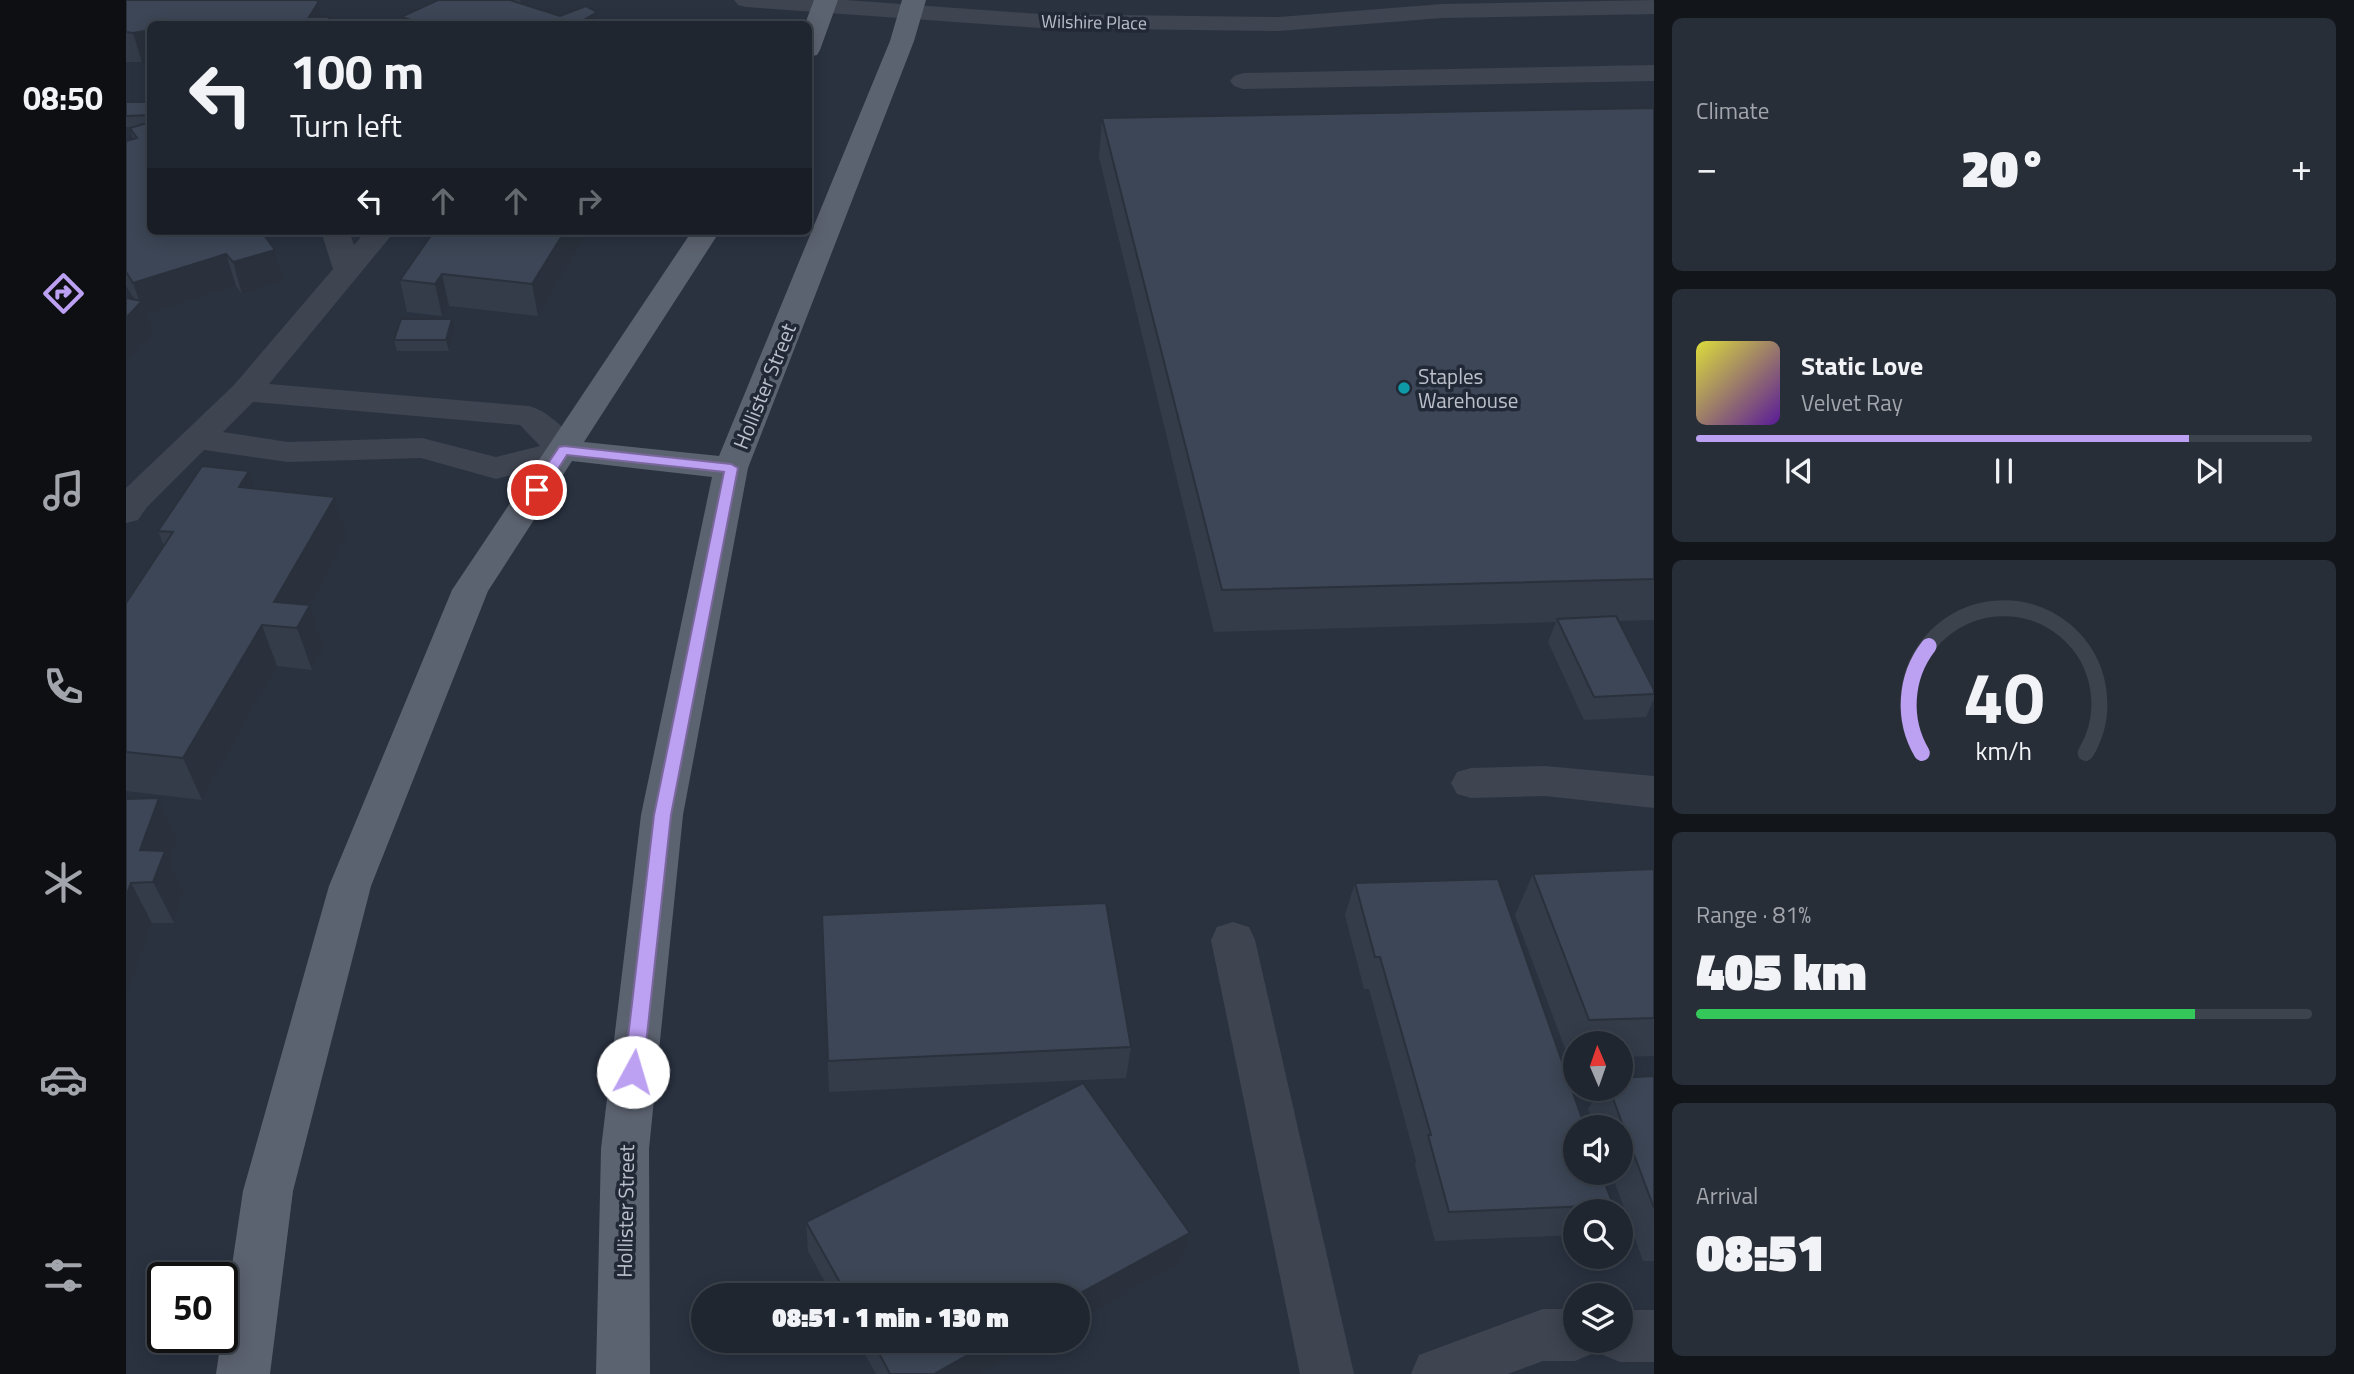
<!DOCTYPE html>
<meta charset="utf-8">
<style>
:root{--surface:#202630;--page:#282e38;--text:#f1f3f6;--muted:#a2a5ab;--line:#3d434c;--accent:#bca0f2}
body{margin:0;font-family:"Titillium Web",sans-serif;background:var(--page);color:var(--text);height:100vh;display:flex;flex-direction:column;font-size:26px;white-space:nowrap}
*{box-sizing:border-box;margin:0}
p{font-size:23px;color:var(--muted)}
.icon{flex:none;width:38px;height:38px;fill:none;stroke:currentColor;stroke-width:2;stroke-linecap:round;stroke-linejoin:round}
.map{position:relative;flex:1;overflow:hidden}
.panel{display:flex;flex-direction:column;gap:18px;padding:18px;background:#12151a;width:700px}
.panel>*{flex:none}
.top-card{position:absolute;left:21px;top:21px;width:665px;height:214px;border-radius:10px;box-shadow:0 4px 18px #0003,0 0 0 2px var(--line);background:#202630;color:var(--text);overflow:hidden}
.needle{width:46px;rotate:358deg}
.tools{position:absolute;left:1437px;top:1031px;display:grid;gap:14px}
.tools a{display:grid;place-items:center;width:70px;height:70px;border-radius:50%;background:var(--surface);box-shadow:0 4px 18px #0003,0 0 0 2px var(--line);font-size:35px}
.speed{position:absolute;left:21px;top:1262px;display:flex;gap:14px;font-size:35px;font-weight:700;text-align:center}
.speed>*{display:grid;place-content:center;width:91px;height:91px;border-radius:50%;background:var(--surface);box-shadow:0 4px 18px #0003,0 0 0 2px var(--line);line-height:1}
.speed .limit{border:4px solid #111;border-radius:10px;background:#fff;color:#111}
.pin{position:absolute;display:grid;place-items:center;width:60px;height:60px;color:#fff;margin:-30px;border:4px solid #fff;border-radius:50%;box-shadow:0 2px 7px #0007}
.me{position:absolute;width:77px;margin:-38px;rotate:6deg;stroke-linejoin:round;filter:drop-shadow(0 0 5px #0008)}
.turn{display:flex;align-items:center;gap:24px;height:147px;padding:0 28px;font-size:32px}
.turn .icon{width:91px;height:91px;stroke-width:2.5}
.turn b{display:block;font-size:49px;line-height:60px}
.lanes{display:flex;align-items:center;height:66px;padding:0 28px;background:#0003;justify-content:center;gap:35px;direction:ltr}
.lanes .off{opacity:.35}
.big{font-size:52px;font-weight:800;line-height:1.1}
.panel .card{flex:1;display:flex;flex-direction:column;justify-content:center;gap:10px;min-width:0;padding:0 24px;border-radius:10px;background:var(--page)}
.panel .dial{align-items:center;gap:0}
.dial svg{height:182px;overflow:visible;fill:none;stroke:var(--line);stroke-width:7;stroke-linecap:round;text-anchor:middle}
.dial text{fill:var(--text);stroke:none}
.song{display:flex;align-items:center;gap:21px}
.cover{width:84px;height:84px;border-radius:10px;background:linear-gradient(135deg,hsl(60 70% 55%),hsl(270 70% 35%))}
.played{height:7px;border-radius:4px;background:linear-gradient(90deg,var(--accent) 80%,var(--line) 80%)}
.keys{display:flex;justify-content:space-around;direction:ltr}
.heat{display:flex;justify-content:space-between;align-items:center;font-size:38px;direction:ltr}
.charge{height:10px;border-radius:5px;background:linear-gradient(90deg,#34c759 81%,var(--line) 0)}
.trip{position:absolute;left:565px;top:1283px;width:399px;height:70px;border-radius:35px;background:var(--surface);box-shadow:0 4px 18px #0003,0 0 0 2px var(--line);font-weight:800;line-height:70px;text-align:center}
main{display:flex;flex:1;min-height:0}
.menu{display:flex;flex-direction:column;width:126px;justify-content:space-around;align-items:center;background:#0d0f13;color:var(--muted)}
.menu .icon{width:49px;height:49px}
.menu .on{color:var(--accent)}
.menu b{font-size:32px;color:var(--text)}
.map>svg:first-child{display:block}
</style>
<main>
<nav class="menu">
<b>08:50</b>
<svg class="icon on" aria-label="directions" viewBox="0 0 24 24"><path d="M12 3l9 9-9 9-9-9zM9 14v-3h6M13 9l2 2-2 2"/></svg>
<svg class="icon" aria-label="music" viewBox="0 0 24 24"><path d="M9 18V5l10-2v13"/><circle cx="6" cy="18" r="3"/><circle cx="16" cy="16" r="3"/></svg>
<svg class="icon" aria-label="phone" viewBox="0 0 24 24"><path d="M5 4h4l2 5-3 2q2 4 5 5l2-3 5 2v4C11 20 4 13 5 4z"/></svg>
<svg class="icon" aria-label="climate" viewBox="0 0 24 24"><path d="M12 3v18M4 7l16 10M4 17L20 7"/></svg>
<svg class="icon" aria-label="car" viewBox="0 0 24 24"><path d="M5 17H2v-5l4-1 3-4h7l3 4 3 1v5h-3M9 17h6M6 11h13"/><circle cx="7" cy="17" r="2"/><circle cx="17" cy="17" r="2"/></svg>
<svg class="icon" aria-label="filters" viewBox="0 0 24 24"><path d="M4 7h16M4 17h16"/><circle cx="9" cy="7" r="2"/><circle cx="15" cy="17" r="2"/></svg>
</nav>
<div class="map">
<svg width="1528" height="1374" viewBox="0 0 1528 1374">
<rect width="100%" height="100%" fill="#2a3240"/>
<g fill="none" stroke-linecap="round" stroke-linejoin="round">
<path fill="#3e4450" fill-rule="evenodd" d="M 608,0 L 720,0 L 914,14 L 1153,17 L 1316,4 L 1528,0 L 1528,14 L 1316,18 L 1153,31 L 914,28 L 620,7 L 612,5 Z
M 1528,65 L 1528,81 L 1117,89 L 1108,86 L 1104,81 L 1108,76 L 1117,73 Z
M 195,231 L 223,231 L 228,245 L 240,231 L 269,231 L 143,384 L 403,406 C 423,411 444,433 455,450 L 450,457 L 370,479 L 295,458 L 162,462 L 78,450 L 21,507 L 12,520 L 0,523 L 0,488 L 108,385 L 207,269 ZM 127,402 L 394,425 L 414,446 L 370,457 L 296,438 L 162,442 L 97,432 Z
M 1419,766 L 1528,776 L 1528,808 L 1419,796 L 1345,798 L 1331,794 L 1325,783 L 1331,772 L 1345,768 Z
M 1107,922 L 1123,927 L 1129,940 L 1228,1374 L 1174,1374 L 1085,940 L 1091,927 Z
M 1417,1309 L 1449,1309 L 1449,1340 L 1494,1340 L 1494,1310 L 1528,1310 L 1528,1362 L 1494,1362 L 1475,1354 L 1471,1344 L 1468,1353 L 1449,1361 L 1417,1361 L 1382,1374 L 1285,1374 L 1293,1355 Z"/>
<path fill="#5c6370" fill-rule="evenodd" d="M 688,0 L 712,0 L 694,50 L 691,55 L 682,57 L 682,24 L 679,24 Z
M 776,0 L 800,0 L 788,41 L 622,468 L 557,815 L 523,1149 L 524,1374 L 470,1374 L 475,1149 L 515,815 L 586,477 L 446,461 L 362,591 L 245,886 L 167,1191 L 144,1374 L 90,1374 L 117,1191 L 203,886 L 326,590 L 566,231 L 594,231 L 458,442 L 593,456 L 764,41 Z"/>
</g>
<path fill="#343c4a" d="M 0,0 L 24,24 L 16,62 L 0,62 Z
M 312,0 L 394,0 L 395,3 L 434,16 L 472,24 L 276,24 L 275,17 Z
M 0,102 L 24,102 L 24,231 L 149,250 L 158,281 L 116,294 L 110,286 L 21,314 L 28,333 L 0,363 L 0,298 L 9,300 L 0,286 L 0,141 L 7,139 L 4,128 L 8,127 L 0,127 Z
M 1528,108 L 1528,620 L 1492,621 L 1528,690 L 1528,699 L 1520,717 L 1458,720 L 1422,642 L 1430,622 L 1088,632 L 973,157 L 976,118 Z
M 462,231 L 412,316 L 323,306 L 316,316 L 281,312 L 274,280 Z
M 329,330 L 323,351 L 271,351 L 268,340 Z
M 123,471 L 129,489 L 221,539 L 184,605 L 198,647 L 186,670 L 151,666 L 76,800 L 0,791 L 0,603 L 38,546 L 32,531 Z
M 33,798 L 52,839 L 44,862 L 58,891 L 48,923 L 26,923 L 0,999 L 0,799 Z
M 1528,869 L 1528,1056 L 1494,1057 L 1494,1043 L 1449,1043 L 1449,1059 L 1443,1059 L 1389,915 L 1407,874 Z
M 1229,883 L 1487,1205 L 1483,1211 L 1449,1211 L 1449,1235 L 1309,1241 L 1289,1165 L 1290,1161 L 1243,989 L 1238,989 L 1219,915 Z
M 696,915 L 1005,1047 L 1000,1078 L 703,1092 Z
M 1528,1076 L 1528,1261 L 1517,1261 L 1485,1172 L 1494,1172 L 1494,1127 L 1469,1127 L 1462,1109 L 1474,1088 L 1494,1088 Z
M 680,1222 L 1064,1233 L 1056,1262 L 952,1320 L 952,1295 L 706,1295 L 682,1251 Z
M 731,1340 L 915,1340 L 855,1374 L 750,1374 Z"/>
<path fill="#2a313c" d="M 192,3 L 197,24 L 183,17 Z
M 471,12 L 472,24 L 453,24 L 453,23 Z
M 204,17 L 205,24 L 200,24 Z
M 24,30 L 24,61 L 16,62 L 7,33 Z
M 439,231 L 462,231 L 412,316 L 406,284 Z
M 149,250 L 158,281 L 116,294 L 107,262 Z
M 100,254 L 110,286 L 21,314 L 28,333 L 0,363 L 0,318 L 14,303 L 7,283 Z
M 316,274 L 323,306 L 316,316 L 309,284 Z
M 326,319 L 329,330 L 323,351 L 320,340 Z
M 123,471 L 137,512 L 113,487 Z
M 209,497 L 221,539 L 171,628 L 148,602 Z
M 184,605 L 198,647 L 186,670 L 171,628 Z
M 136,625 L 151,666 L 76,800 L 57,758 Z
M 33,798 L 52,839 L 44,862 L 58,891 L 48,923 L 27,882 L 14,850 Z
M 5,883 L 26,923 L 0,999 L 0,897 Z
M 1064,1233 L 1056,1262 L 952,1320 L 952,1295 L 951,1295 Z
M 868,1340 L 915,1340 L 855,1374 L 808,1374 Z"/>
<path fill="#3c4656" stroke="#2a313c" stroke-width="2" d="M 0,0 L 191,0 L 192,3 L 183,17 L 204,17 L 200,24 L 138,24 L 140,21 L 130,23 L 129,24 L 24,24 L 24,30 L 7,33 L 0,32 Z
M 312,0 L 384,0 L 434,16 L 460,6 L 471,12 L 453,23 L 456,24 L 298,24 L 275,17 Z
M 0,102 L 24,102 L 24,115 L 0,116 Z
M 1528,108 L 1528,579 L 1096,590 L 976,118 Z
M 24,122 L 24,231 L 135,231 L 149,250 L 107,262 L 100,254 L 7,283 L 0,272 L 0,141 L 11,138 L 4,128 Z
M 308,231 L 439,231 L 406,284 L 316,274 L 309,284 L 274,280 Z
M 0,298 L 16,301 L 0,318 Z
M 275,319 L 326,319 L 320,340 L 268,340 Z
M 76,466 L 123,471 L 113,487 L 209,497 L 148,602 L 184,605 L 171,628 L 136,625 L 57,758 L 0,752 L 0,603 L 47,532 L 32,531 Z
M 1490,616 L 1528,690 L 1528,694 L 1468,697 L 1431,619 Z
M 33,798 L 14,850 L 39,851 L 27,882 L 5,883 L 0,897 L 0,799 Z
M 1528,869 L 1528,1018 L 1463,1020 L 1407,874 Z
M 1372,879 L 1459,1127 L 1449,1127 L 1449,1172 L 1475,1172 L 1487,1205 L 1323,1212 L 1302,1135 L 1305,1135 L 1254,957 L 1249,957 L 1229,883 Z
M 980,903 L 1005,1047 L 702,1061 L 696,915 Z
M 1528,1076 L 1528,1208 L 1483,1088 L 1494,1088 L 1494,1078 Z
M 957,1083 L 1064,1233 L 951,1295 L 721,1295 L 680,1222 Z
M 746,1340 L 868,1340 L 808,1374 L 764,1374 Z"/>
<path fill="#bca0f2" stroke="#7a689d" stroke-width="2" d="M 438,446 L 605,464 L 612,468 L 545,815 L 517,1072 L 514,1078 L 507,1081 L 500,1078 L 498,1072 L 528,815 L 598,472 L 441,455 L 416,494 L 406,494 L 406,487 L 433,447 Z"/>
<circle fill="#0f9aa8" stroke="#222936" stroke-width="2.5" cx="1278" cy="388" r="7"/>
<g text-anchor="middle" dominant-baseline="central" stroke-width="7" stroke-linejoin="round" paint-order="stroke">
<g font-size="18" fill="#bbc0ca" stroke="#222936">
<text transform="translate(968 22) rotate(1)">Wilshire Place</text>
</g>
<g font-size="21" fill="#bbc0ca" stroke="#222936" text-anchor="start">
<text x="1292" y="376">Staples<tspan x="1292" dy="24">Warehouse</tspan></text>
</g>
<g font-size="21" fill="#bbc0ca" stroke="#222936">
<text transform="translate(638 386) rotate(-68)">Hollister Street</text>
<text transform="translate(499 1211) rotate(-89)">Hollister Street</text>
</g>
</g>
</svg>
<div class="tools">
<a><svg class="needle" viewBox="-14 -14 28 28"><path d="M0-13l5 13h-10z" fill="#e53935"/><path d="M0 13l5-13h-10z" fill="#a2a5ab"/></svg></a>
<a><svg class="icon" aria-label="sound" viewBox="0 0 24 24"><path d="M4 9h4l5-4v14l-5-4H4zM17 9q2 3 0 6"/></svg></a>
<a><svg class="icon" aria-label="search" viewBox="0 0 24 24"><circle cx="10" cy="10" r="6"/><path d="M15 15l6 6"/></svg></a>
<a><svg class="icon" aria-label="layers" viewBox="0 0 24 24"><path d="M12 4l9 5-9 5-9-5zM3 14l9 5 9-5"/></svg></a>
</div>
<div class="speed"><div class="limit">50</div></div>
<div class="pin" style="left:411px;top:490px;background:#d93025"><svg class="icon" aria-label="arrive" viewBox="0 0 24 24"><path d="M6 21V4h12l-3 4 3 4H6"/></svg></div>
<svg class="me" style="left:507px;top:1072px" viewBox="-20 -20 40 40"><circle r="19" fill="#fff"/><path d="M0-13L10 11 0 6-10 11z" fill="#bca0f2"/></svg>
<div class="trip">08:51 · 1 min · 130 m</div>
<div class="top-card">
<div class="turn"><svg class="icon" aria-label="left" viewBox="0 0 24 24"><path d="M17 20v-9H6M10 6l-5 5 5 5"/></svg><div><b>100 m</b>Turn left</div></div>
<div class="lanes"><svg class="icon" aria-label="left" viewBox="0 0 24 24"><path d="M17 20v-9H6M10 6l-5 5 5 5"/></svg><svg class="icon off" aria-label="ahead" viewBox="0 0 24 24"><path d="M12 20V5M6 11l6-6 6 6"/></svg><svg class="icon off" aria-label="ahead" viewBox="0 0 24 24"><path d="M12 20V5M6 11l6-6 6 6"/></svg><svg class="icon off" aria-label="right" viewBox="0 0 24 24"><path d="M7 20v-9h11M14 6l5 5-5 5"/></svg></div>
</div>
</div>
<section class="panel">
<div class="card"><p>Climate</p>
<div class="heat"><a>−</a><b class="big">20°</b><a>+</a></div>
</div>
<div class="card">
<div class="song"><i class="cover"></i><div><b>Static Love</b><p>Velvet Ray</p></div></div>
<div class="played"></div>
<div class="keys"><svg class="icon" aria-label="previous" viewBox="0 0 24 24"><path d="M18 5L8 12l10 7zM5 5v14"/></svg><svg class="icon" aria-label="pause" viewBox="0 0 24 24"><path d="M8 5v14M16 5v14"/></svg><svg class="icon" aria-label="next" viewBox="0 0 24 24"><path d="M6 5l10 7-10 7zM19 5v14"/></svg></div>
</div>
<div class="card dial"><svg viewBox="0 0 100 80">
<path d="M14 69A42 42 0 1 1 86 69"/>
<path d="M14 69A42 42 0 0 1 17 22" stroke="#bca0f2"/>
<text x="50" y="56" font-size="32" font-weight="700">40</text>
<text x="50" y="72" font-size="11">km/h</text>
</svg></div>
<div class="card"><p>Range · 81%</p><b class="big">405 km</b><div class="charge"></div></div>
<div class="card"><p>Arrival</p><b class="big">08:51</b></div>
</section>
</main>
